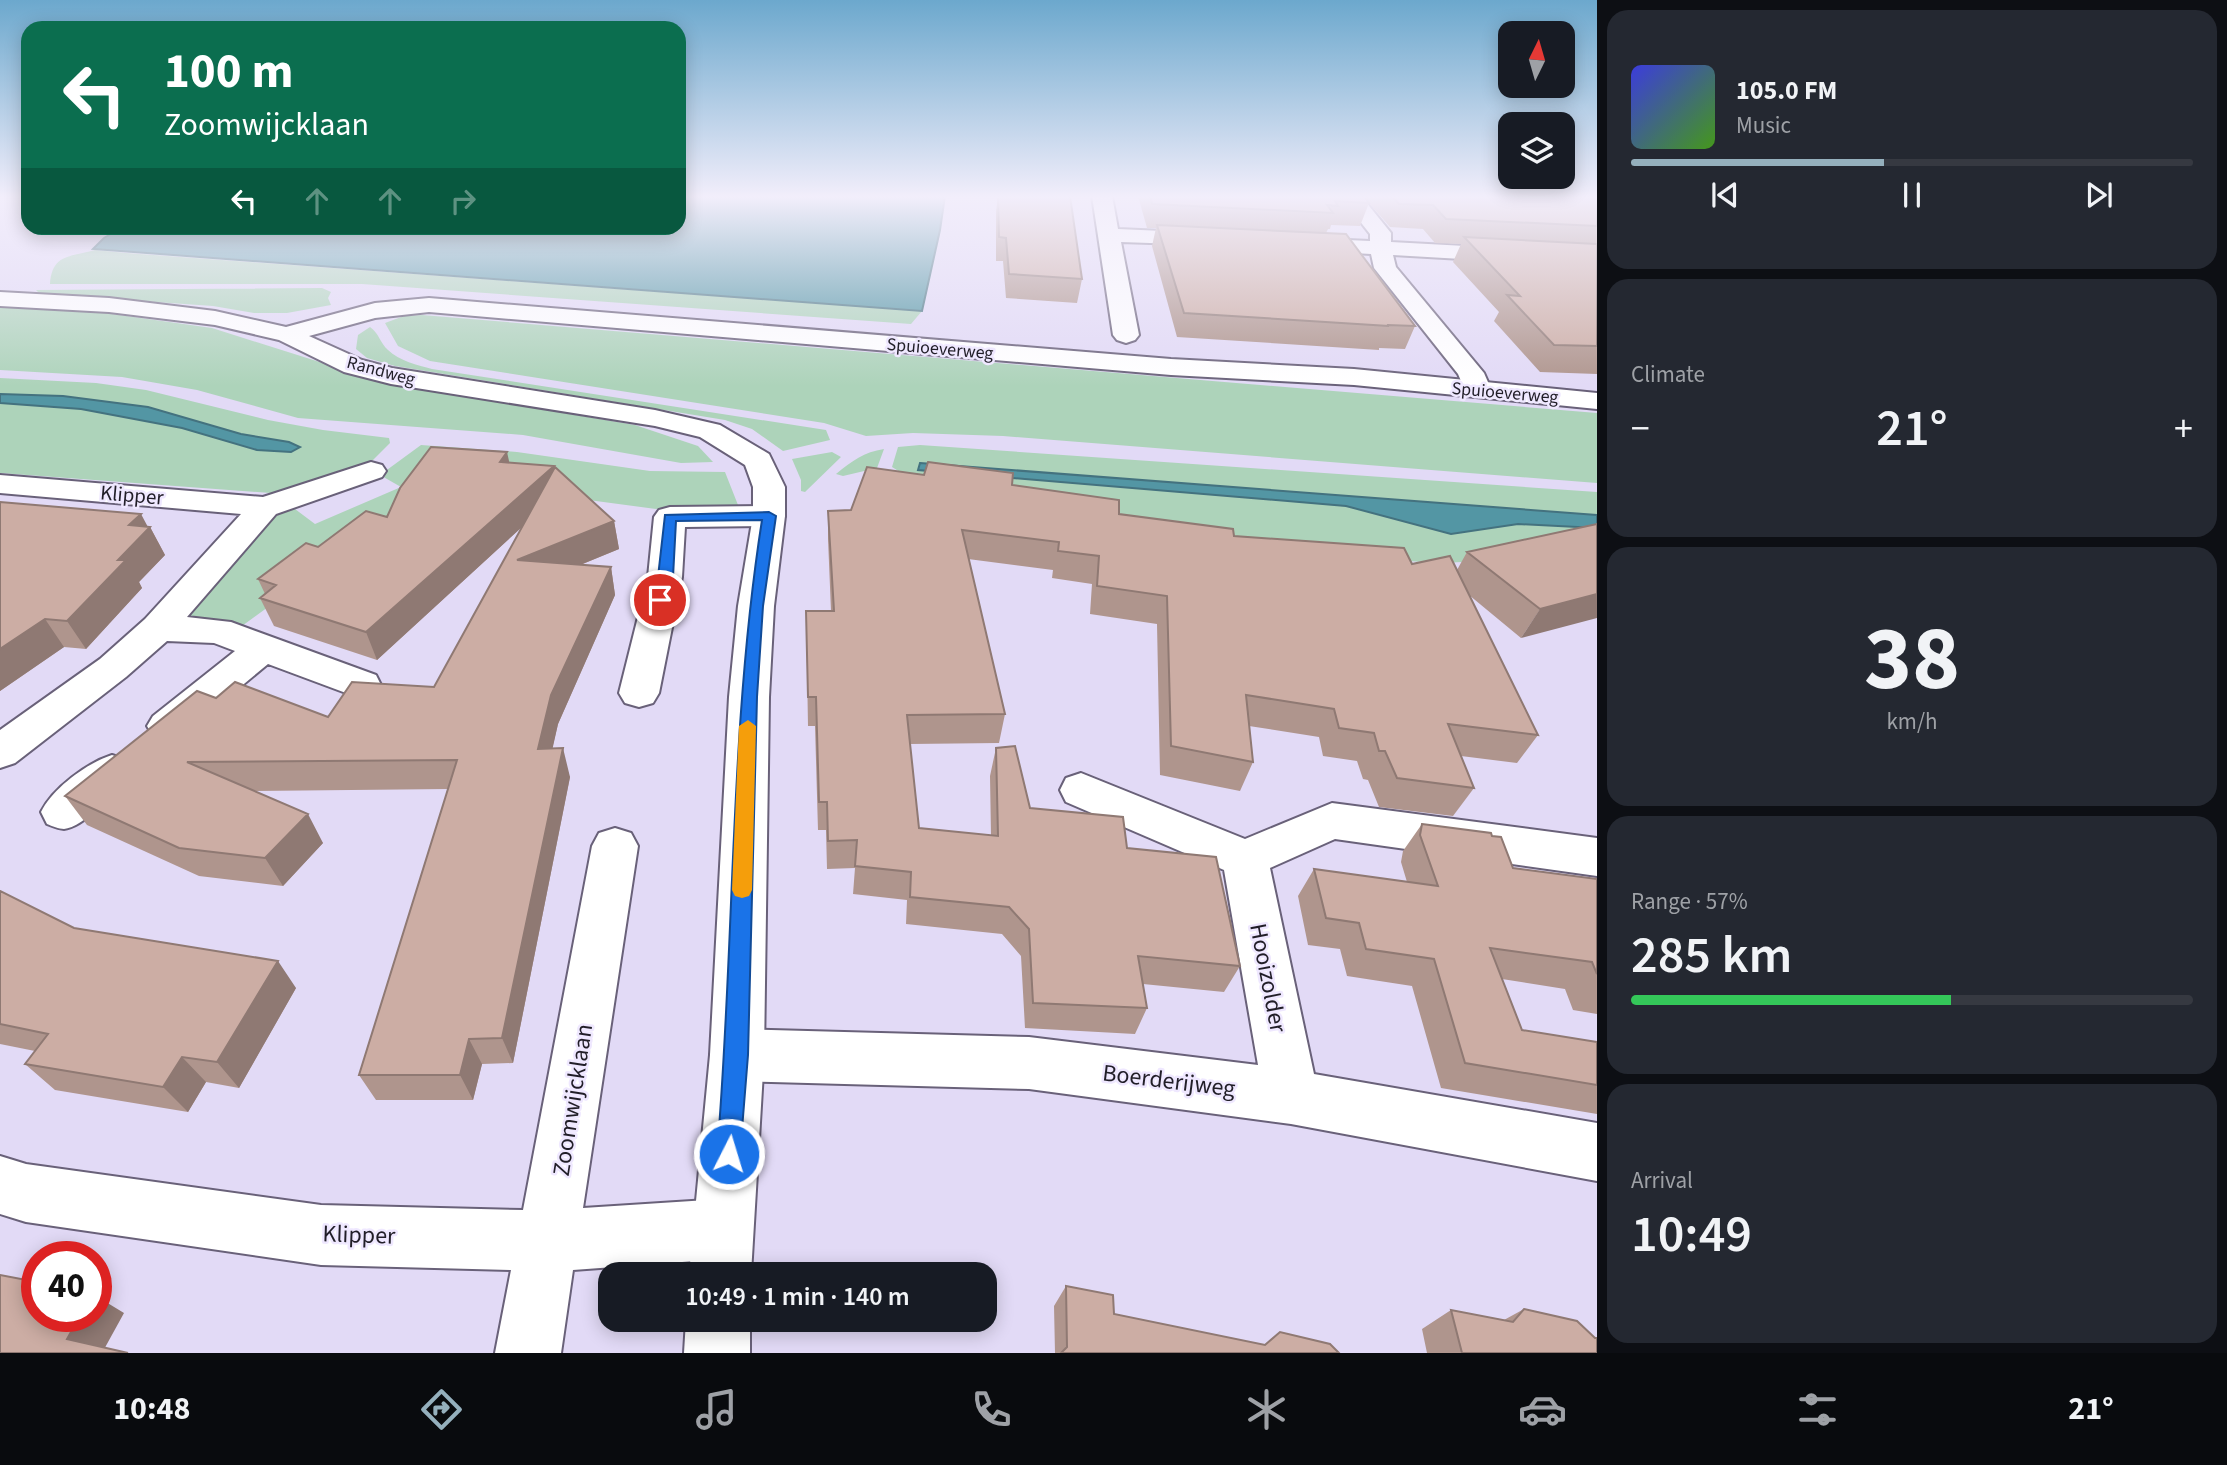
<!DOCTYPE html>
<meta charset="utf-8">
<style>
:root{--surface:#171b24;--page:#242831;--text:#f1f3f6;--muted:#9ea1a6;--line:#363941;--accent:#95b0bd}
body{margin:0;font-family:"Source Sans 3",sans-serif;background:var(--page);color:var(--text);height:100vh;display:flex;flex-direction:column;font-size:26px;white-space:nowrap}
*{box-sizing:border-box;margin:0}
p{font-size:23px;color:var(--muted)}
.icon{flex:none;width:38px;height:38px;fill:none;stroke:currentColor;stroke-width:2;stroke-linecap:round;stroke-linejoin:round}
.map{position:relative;flex:1;overflow:hidden}
.details{display:flex;flex-direction:column;gap:10px;padding:10px;background:#0d0f14;width:630px}
.details>*{flex:none}
.banner{position:absolute;left:21px;top:21px;width:665px;height:214px;border-radius:21px;box-shadow:0 4px 18px #0003;background:#0b6e4f;color:#fff;overflow:hidden}
.needle{width:46px;rotate:5deg}
.fabs{position:absolute;left:1498px;top:21px;display:grid;gap:14px}
.fabs a{display:grid;place-items:center;width:77px;height:77px;border-radius:14px;background:var(--surface);box-shadow:0 4px 18px #0003;font-size:35px}
.speed{position:absolute;left:21px;top:1241px;display:flex;gap:14px;font-size:35px;font-weight:700;text-align:center}
.speed>*{display:grid;place-content:center;width:91px;height:91px;border-radius:50%;background:var(--surface);box-shadow:0 4px 18px #0003;line-height:1}
.speed .limit{border:10px solid #d22;background:#fff;color:#111}
.pin{position:absolute;display:grid;place-items:center;width:60px;height:60px;color:#fff;margin:-30px;border:4px solid #fff;border-radius:50%;box-shadow:0 2px 7px #0007}
.me{position:absolute;width:77px;margin:-38px;rotate:5deg;stroke-linejoin:round;filter:drop-shadow(0 0 5px #0008)}
.turn{display:flex;align-items:center;gap:24px;height:147px;padding:0 28px;font-size:32px}
.turn .icon{width:91px;height:91px;stroke-width:2.5}
.turn b{display:block;font-size:49px;line-height:60px}
.lanes{display:flex;align-items:center;height:66px;padding:0 28px;background:#0003;justify-content:center;gap:35px;direction:ltr}
.lanes .off{opacity:.35}
.big{font-size:52px;font-weight:600;line-height:1.1}
.details .card{flex:1;display:flex;flex-direction:column;justify-content:center;gap:10px;min-width:0;padding:0 24px;border-radius:21px;background:var(--page)}
.details .dial{align-items:center;gap:0}
.dial b{font-size:91px;line-height:1}
.song{display:flex;align-items:center;gap:21px}
.cover{width:84px;height:84px;border-radius:10px;background:linear-gradient(135deg,hsl(240 70% 55%),hsl(100 70% 35%))}
.played{height:7px;border-radius:4px;background:linear-gradient(90deg,var(--accent) 45%,var(--line) 45%)}
.keys{display:flex;justify-content:space-around;direction:ltr}
.heat{display:flex;justify-content:space-between;align-items:center;font-size:38px;direction:ltr}
.charge{height:10px;border-radius:5px;background:linear-gradient(90deg,#34c759 57%,var(--line) 0)}
.trip{position:absolute;left:598px;top:1262px;width:399px;height:70px;border-radius:21px;background:var(--surface);box-shadow:0 4px 18px #0003;font-weight:600;line-height:70px;text-align:center}
.menu{display:flex;height:112px;justify-content:space-around;align-items:center;background:#090b0e;color:var(--muted)}
.menu .icon{width:49px;height:49px}
.menu .active{color:var(--accent)}
.menu b{font-size:32px;color:var(--text)}
main{display:flex;flex:1;min-height:0}
.map>svg:first-child{display:block}
</style>
<main>
<div class="map">
<svg width="1597" height="1353" viewBox="0 0 1597 1353">
<rect width="100%" height="100%" fill="#e2daf6"/>
<path fill="#add3ba" d="M 95,250 L 126,253 L 922,311 L 911,324 L 362,284 L 50,284 C 52,254 70,257 95,250 Z
M 322,288 L 331,292 L 328,298 L 331,305 L 287,313 L 254,313 L 213,306 L 40,294 L 36,290 Z
M 0,306 L 98,312 L 212,328 L 386,383 L 635,425 L 698,446 L 713,462 L 681,463 L 523,435 L 298,418 L 197,390 L 122,377 L 0,370 Z
M 422,315 L 1597,413 L 1597,483 L 1003,436 L 913,433 L 866,436 L 824,423 L 430,361 L 398,346 L 385,323 L 404,316 Z
M 370,327 C 379,333 380,343 388,350 C 399,361 418,365 432,369 L 826,430 L 830,440 L 783,451 L 752,429 L 725,420 L 395,366 L 367,358 L 356,349 L 358,335 Z
M 0,378 L 96,383 L 146,390 L 268,420 L 323,430 L 389,438 L 390,443 L 370,463 L 284,494 L 0,473 Z
M 421,445 L 517,452 L 650,471 L 725,472 L 738,505 L 656,509 L 566,497 L 430,489 L 231,634 L 182,617 L 273,513 L 291,506 L 315,524 L 401,487 L 380,475 Z
M 920,445 L 1597,492 L 1597,515 L 920,463 L 919,470 L 1347,506 L 1451,534 L 1518,524 L 1597,528 L 1502,560 L 1442,563 L 1317,556 L 900,472 L 892,467 L 898,447 Z
M 884,449 L 877,468 L 843,476 L 836,474 C 852,461 864,452 884,449 Z
M 832,452 L 841,457 L 805,492 L 801,491 L 801,480 L 792,459 Z"/>
<path fill="#5396a4" stroke="#44727f" stroke-width="2" d="M 679,196 L 945,196 L 940,230 L 922,311 L 93,249 L 104,238 L 121,228 L 679,228 Z
M 0,394 L 63,396 L 148,407 L 241,434 L 289,442 L 300,447 L 291,452 L 257,450 L 182,428 L 81,409 L 0,403 Z
M 920,463 L 1597,515 L 1597,528 L 1518,524 L 1451,534 L 1346,506 L 918,470 Z"/>
<g fill="none" stroke-linecap="round" stroke-linejoin="round">
<g stroke="#696179" stroke-width="4">
<path id="street" d="M 1092,196 L 1112,196 L 1118,229 L 1208,233 L 1216,234 L 1219,239 L 1216,244 L 1208,245 L 1121,242 L 1139,335 L 1135,340 L 1126,343 L 1117,340 L 1113,335 Z
M 1340,196 L 1361,196 L 1391,233 L 1391,242 L 1597,253 L 1597,267 L 1393,255 L 1396,267 L 1484,373 L 1491,389 L 1487,395 L 1477,397 L 1467,395 L 1458,374 L 1374,268 L 1371,254 L 1303,250 L 1295,249 L 1292,244 L 1295,239 L 1303,238 L 1370,241 L 1370,234 Z
M 371,462 L 382,465 L 386,471 L 382,477 L 276,514 L 187,617 L 231,622 L 376,675 L 381,685 L 376,695 L 362,699 L 268,664 L 181,736 L 167,741 L 153,736 L 147,726 L 153,716 L 235,651 L 214,643 L 167,641 L 126,677 L 15,763 L 0,768 L 0,730 L 100,659 L 145,619 L 241,514 L 0,493 L 0,475 L 263,497 Z
M 769,506 L 780,509 L 785,516 L 780,523 L 769,526 L 685,527 L 682,577 L 659,693 L 653,703 L 639,707 L 625,703 L 619,693 L 648,577 L 654,517 L 659,510 L 670,507 Z
M 112,755 L 127,760 L 133,771 C 125,787 82,828 64,829 C 59,829 52,826 47,824 L 41,812 C 53,788 87,763 112,755 Z
M 1081,773 L 1245,839 L 1332,803 L 1597,838 L 1597,876 L 1335,839 L 1270,868 L 1314,1074 L 1597,1123 L 1597,1181 L 1291,1124 L 1029,1089 L 737,1081 L 718,1073 L 710,1055 L 718,1037 L 737,1029 L 1029,1037 L 1258,1065 L 1224,870 L 1066,802 L 1060,790 L 1066,778 Z
M 615,828 L 631,833 L 638,846 L 583,1208 L 723,1199 L 744,1208 L 753,1229 L 744,1250 L 723,1259 L 573,1270 L 561,1353 L 495,1353 L 511,1270 L 321,1265 L 26,1222 L 0,1214 L 0,1156 L 26,1164 L 321,1205 L 523,1210 L 592,846 L 599,833 Z"/>
</g>
<g stroke="#696179" stroke-width="4">
<path id="secondary" d="M 0,292 L 109,298 L 215,311 L 286,327 L 375,303 L 429,298 L 1171,359 L 1354,369 L 1597,393 L 1597,409 L 1354,385 L 1171,375 L 429,312 L 375,318 L 309,336 L 362,360 L 392,368 L 655,410 L 720,425 L 769,454 L 785,487 L 785,516 L 774,606 L 769,697 L 764,1055 L 751,1274 L 689,1274 L 710,1055 L 729,697 L 738,606 L 753,516 L 753,487 L 745,465 L 700,437 L 655,426 L 391,384 L 344,372 L 279,340 L 215,325 L 109,312 L 0,306 Z
M 686,1320 L 750,1320 L 750,1353 L 684,1353 Z"/>
</g>
<use href="#street" fill="#fff" fill-rule="evenodd"/>
<use href="#secondary" fill="#fff" fill-rule="evenodd"/>
</g>
<path fill="#af958d" d="M 998,196 L 1070,196 L 1082,279 L 1077,303 L 1006,298 L 1003,261 L 996,261 L 996,211 Z
M 1138,196 L 1597,196 L 1597,374 L 1540,372 L 1494,321 L 1499,312 L 1453,262 L 1461,244 L 1435,243 L 1423,229 L 1390,227 L 1369,203 L 1360,226 L 1331,225 L 1330,229 L 1328,229 L 1326,233 L 1415,326 L 1405,349 L 1379,348 L 1379,350 L 1177,337 L 1152,246 L 1156,228 L 1147,228 Z
M 509,463 L 554,466 L 555,468 L 614,521 L 619,549 L 580,565 L 611,567 L 615,595 L 558,724 L 552,749 L 570,777 L 513,1063 L 482,1064 L 473,1100 L 376,1100 L 359,1075 L 448,789 L 253,791 L 323,843 L 283,886 L 199,876 L 87,825 L 65,796 L 216,698 L 328,717 L 434,687 L 522,527 L 377,660 L 274,626 L 260,598 L 265,594 L 258,579 L 318,547 Z
M 1012,485 L 1119,514 L 1234,536 L 1457,570 L 1467,552 L 1597,524 L 1521,638 L 1469,595 L 1538,735 L 1517,763 L 1461,756 L 1474,788 L 1453,816 L 1379,807 L 1368,780 L 1363,779 L 1357,761 L 1323,756 L 1319,737 L 1249,726 L 1253,762 L 1240,791 L 1160,775 L 1157,624 L 1090,614 L 1092,584 L 1052,578 L 1053,570 L 968,559 L 1005,714 L 999,743 L 910,744 L 919,828 L 991,835 L 990,776 L 996,748 L 1030,808 L 1127,848 L 1240,966 L 1224,992 L 1143,984 L 1147,1008 L 1135,1034 L 1025,1028 L 1021,956 L 1002,934 L 906,924 L 907,900 L 853,894 L 855,868 L 827,869 L 826,830 L 818,830 L 815,726 L 808,726 L 806,611 L 831,611 L 828,539 L 828,511 L 851,510 Z
M 0,502 L 150,527 L 165,555 L 139,582 L 142,588 L 86,649 L 64,647 L 0,691 Z
M 1422,824 L 1513,868 L 1597,879 L 1597,1014 L 1573,1010 L 1565,989 L 1502,979 L 1522,1030 L 1597,1042 L 1597,1114 L 1441,1088 L 1412,986 L 1347,976 L 1340,949 L 1308,945 L 1298,896 L 1314,869 L 1407,882 L 1401,862 L 1403,851 Z
M 0,891 L 74,928 L 296,988 L 239,1088 L 206,1082 L 188,1112 L 55,1090 L 25,1064 L 35,1051 L 0,1044 Z
M 1066,1286 L 1114,1314 L 1264,1345 L 1280,1332 L 1339,1353 L 1055,1353 L 1054,1306 Z
M 1524,1309 L 1595,1338 L 1597,1353 L 1427,1353 L 1422,1329 L 1451,1310 L 1504,1320 Z"/>
<path fill="#8f7973" d="M 507,452 L 513,479 L 500,462 Z
M 554,466 L 559,493 L 377,660 L 366,632 Z
M 141,514 L 149,529 L 150,527 L 165,555 L 139,582 L 142,588 L 86,649 L 67,621 L 118,560 L 129,525 Z
M 614,521 L 619,549 L 524,588 L 517,560 Z
M 611,567 L 615,595 L 558,724 L 546,778 L 538,749 L 551,695 Z
M 1597,594 L 1597,618 L 1521,638 L 1540,609 Z
M 45,619 L 64,647 L 0,691 L 0,649 Z
M 563,748 L 570,777 L 513,1063 L 502,1038 Z
M 308,814 L 323,843 L 283,886 L 265,858 Z
M 278,961 L 296,988 L 239,1088 L 217,1062 Z
M 469,1039 L 482,1064 L 473,1100 L 460,1075 Z
M 182,1057 L 206,1082 L 188,1112 L 163,1087 Z
M 96,1296 L 124,1313 L 102,1353 L 67,1339 L 80,1316 L 96,1316 Z"/>
<path fill="#ccada4" stroke="#8f7973" stroke-width="2" d="M 998,196 L 1070,196 L 1082,279 L 1009,274 L 1006,238 L 999,237 Z
M 1150,196 L 1364,196 L 1369,203 L 1335,201 L 1338,206 L 1327,205 L 1333,213 L 1152,204 Z
M 1392,196 L 1597,196 L 1597,226 L 1446,219 L 1433,205 L 1399,204 Z
M 1157,225 L 1346,234 L 1415,326 L 1387,325 L 1389,326 L 1184,313 Z
M 1464,237 L 1597,244 L 1597,346 L 1554,345 L 1507,295 L 1520,296 Z
M 431,447 L 507,452 L 500,462 L 554,466 L 366,632 L 260,598 L 276,585 L 258,579 L 306,543 L 318,547 L 366,511 L 387,517 L 400,488 Z
M 928,462 L 1013,473 L 1012,485 L 1119,500 L 1119,514 L 1233,529 L 1234,536 L 1404,548 L 1412,564 L 1450,556 L 1538,735 L 1448,724 L 1474,788 L 1397,778 L 1385,751 L 1379,751 L 1374,733 L 1339,728 L 1334,709 L 1246,695 L 1253,762 L 1171,746 L 1167,596 L 1097,586 L 1099,556 L 1058,551 L 1059,542 L 962,530 L 1005,714 L 907,715 L 919,828 L 998,836 L 996,748 L 1015,746 L 1030,808 L 1123,817 L 1127,848 L 1216,857 L 1240,966 L 1138,956 L 1147,1008 L 1033,1003 L 1029,929 L 1009,907 L 910,897 L 911,872 L 855,866 L 857,840 L 828,841 L 827,802 L 819,802 L 816,697 L 808,697 L 806,611 L 834,611 L 828,511 L 851,510 L 867,467 L 924,475 Z
M 555,467 L 614,521 L 517,560 L 611,567 L 551,695 L 538,749 L 563,748 L 502,1038 L 469,1039 L 460,1075 L 359,1075 L 457,760 L 187,762 L 308,814 L 265,858 L 179,848 L 65,796 L 197,691 L 216,698 L 235,682 L 328,717 L 352,682 L 434,687 Z
M 0,502 L 141,514 L 129,525 L 150,527 L 118,560 L 126,560 L 67,621 L 45,619 L 0,649 Z
M 1597,524 L 1597,594 L 1540,609 L 1467,552 Z
M 1422,824 L 1491,833 L 1492,836 L 1501,837 L 1513,868 L 1597,879 L 1597,974 L 1592,962 L 1490,948 L 1522,1030 L 1597,1042 L 1597,1085 L 1465,1063 L 1434,959 L 1366,949 L 1359,923 L 1326,918 L 1314,869 L 1438,886 L 1420,835 Z
M 0,891 L 74,928 L 278,961 L 217,1062 L 182,1057 L 163,1087 L 25,1064 L 48,1034 L 0,1024 Z
M 0,1275 L 37,1282 L 37,1316 L 80,1316 L 67,1339 L 128,1353 L 0,1353 Z
M 1066,1286 L 1113,1295 L 1114,1314 L 1265,1345 L 1280,1332 L 1330,1344 L 1339,1353 L 1061,1353 L 1067,1347 Z
M 1524,1309 L 1577,1321 L 1595,1338 L 1597,1338 L 1597,1353 L 1462,1353 L 1451,1310 L 1513,1322 Z"/>
<linearGradient id="sky" x2="0" y2="1"><stop stop-color="#6ca8cd"/><stop offset="0.51" stop-color="#f2eefb"/><stop offset="1" stop-color="#f2eefb" stop-opacity="0"/></linearGradient>
<rect width="1597" height="386" fill="url(#sky)"/>
<path fill="#1a73e8" stroke="#114b97" stroke-width="2" d="M 769,512 L 776,516 L 763,606 L 757,697 L 748,1055 L 740,1154 L 737,1163 L 729,1166 L 720,1163 L 717,1154 C 735,943 729,730 762,520 L 676,521 L 673,577 L 667,600 L 660,605 L 653,600 L 658,577 L 665,515 Z"/>
<path fill="#f59e0b" d="M 748,720 L 756,726 L 752,890 L 749,896 L 742,898 L 735,896 L 732,890 L 739,726 Z"/>
<g text-anchor="middle" dominant-baseline="central" stroke-width="5" stroke-linejoin="round" paint-order="stroke">
<g font-size="18" fill="#211e28" stroke="#efe8ff">
<text transform="translate(940 349) rotate(5)">Spuioeverweg</text>
<text transform="translate(381 371) rotate(15)">Randweg</text>
<text transform="translate(1505 393) rotate(5)">Spuioeverweg</text>
</g>
<g font-size="21" fill="#211e28" stroke="#efe8ff">
<text transform="translate(132 495) rotate(5)">Klipper</text>
</g>
<g font-size="24" fill="#211e28" stroke="#efe8ff">
<text transform="translate(1268 978) rotate(79)">Hooizolder</text>
<text transform="translate(1169 1081) rotate(7)">Boerderijweg</text>
<text transform="translate(573 1100) rotate(-81)">Zoomwijcklaan</text>
<text transform="translate(359 1235) rotate(2)">Klipper</text>
</g>
</g>
</svg>
<div class="fabs">
<a><svg class="needle" viewBox="-14 -14 28 28"><path d="M0-13l5 13h-10z" fill="#e53935"/><path d="M0 13l5-13h-10z" fill="#9ea1a6"/></svg></a>
<a><svg class="icon" aria-label="layers" viewBox="0 0 24 24"><path d="M12 4l9 5-9 5-9-5zM3 14l9 5 9-5"/></svg></a>
</div>
<div class="speed"><div class="limit">40</div></div>
<div class="pin" style="left:660px;top:600px;background:#d93025"><svg class="icon" aria-label="arrive" viewBox="0 0 24 24"><path d="M6 21V4h12l-3 4 3 4H6"/></svg></div>
<svg class="me" style="left:729px;top:1154px" viewBox="-20 -20 40 40"><circle r="17" fill="#1a73e8" stroke="#fff" stroke-width="3"/><path d="M0-11L8 9 0 5-8 9z" fill="#fff"/></svg>
<div class="trip">10:49 · 1 min · 140 m</div>
<div class="banner">
<div class="turn"><svg class="icon" aria-label="left" viewBox="0 0 24 24"><path d="M17 20v-9H6M10 6l-5 5 5 5"/></svg><div><b>100 m</b>Zoomwijcklaan</div></div>
<div class="lanes"><svg class="icon" aria-label="left" viewBox="0 0 24 24"><path d="M17 20v-9H6M10 6l-5 5 5 5"/></svg><svg class="icon off" aria-label="ahead" viewBox="0 0 24 24"><path d="M12 20V5M6 11l6-6 6 6"/></svg><svg class="icon off" aria-label="ahead" viewBox="0 0 24 24"><path d="M12 20V5M6 11l6-6 6 6"/></svg><svg class="icon off" aria-label="right" viewBox="0 0 24 24"><path d="M7 20v-9h11M14 6l5 5-5 5"/></svg></div>
</div>
</div>
<section class="details">
<div class="card">
<div class="song"><i class="cover"></i><div><b>105.0 FM</b><p>Music</p></div></div>
<div class="played"></div>
<div class="keys"><svg class="icon" aria-label="previous" viewBox="0 0 24 24"><path d="M18 5L8 12l10 7zM5 5v14"/></svg><svg class="icon" aria-label="pause" viewBox="0 0 24 24"><path d="M8 5v14M16 5v14"/></svg><svg class="icon" aria-label="next" viewBox="0 0 24 24"><path d="M6 5l10 7-10 7zM19 5v14"/></svg></div>
</div>
<div class="card"><p>Climate</p>
<div class="heat"><a>−</a><b class="big">21°</b><a>+</a></div>
</div>
<div class="card dial"><b>38</b><p>km/h</p></div>
<div class="card"><p>Range · 57%</p><b class="big">285 km</b><div class="charge"></div></div>
<div class="card"><p>Arrival</p><b class="big">10:49</b></div>
</section>
</main>
<nav class="menu">
<b>10:48</b>
<svg class="icon active" aria-label="directions" viewBox="0 0 24 24"><path d="M12 3l9 9-9 9-9-9zM9 14v-3h6M13 9l2 2-2 2"/></svg>
<svg class="icon" aria-label="music" viewBox="0 0 24 24"><path d="M9 18V5l10-2v13"/><circle cx="6" cy="18" r="3"/><circle cx="16" cy="16" r="3"/></svg>
<svg class="icon" aria-label="phone" viewBox="0 0 24 24"><path d="M5 4h4l2 5-3 2q2 4 5 5l2-3 5 2v4C11 20 4 13 5 4z"/></svg>
<svg class="icon" aria-label="climate" viewBox="0 0 24 24"><path d="M12 3v18M4 7l16 10M4 17L20 7"/></svg>
<svg class="icon" aria-label="car" viewBox="0 0 24 24"><path d="M5 17H2v-5l4-1 3-4h7l3 4 3 1v5h-3M9 17h6M6 11h13"/><circle cx="7" cy="17" r="2"/><circle cx="17" cy="17" r="2"/></svg>
<svg class="icon" aria-label="filters" viewBox="0 0 24 24"><path d="M4 7h16M4 17h16"/><circle cx="9" cy="7" r="2"/><circle cx="15" cy="17" r="2"/></svg>
<b>21°</b>
</nav>
